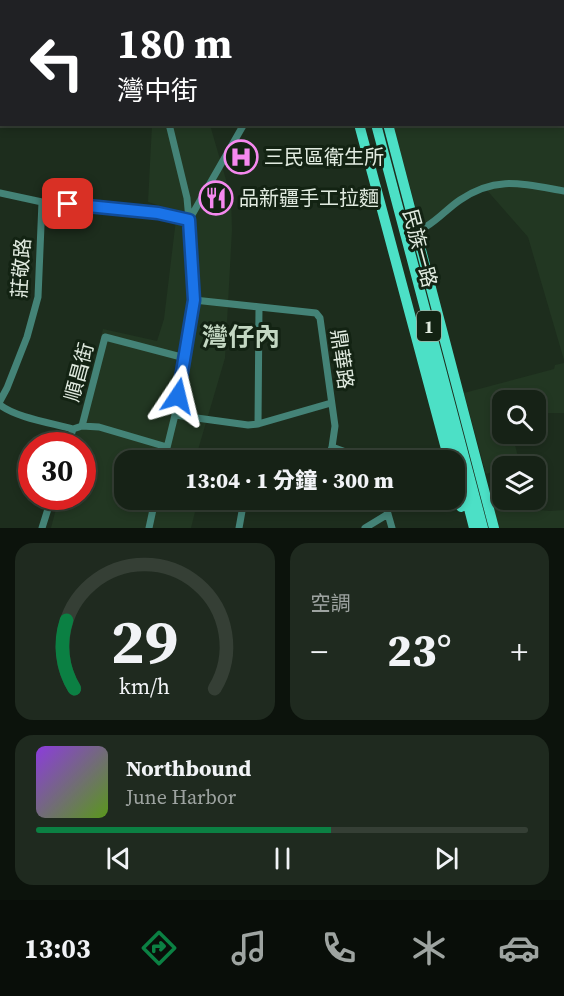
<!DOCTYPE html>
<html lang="zh-TW">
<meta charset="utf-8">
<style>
:root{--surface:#162216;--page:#1f2a1f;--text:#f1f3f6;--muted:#9ea4a1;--line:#353f35;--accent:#0b8043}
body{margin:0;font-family:"Source Serif 4","Noto Sans TC",serif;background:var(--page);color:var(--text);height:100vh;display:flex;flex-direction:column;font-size:22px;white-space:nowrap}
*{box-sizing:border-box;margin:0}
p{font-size:20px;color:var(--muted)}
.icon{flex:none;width:33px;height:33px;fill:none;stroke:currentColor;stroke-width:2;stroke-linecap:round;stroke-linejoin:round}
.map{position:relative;height:528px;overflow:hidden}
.details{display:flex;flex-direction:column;gap:15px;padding:15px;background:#0c130c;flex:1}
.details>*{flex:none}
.banner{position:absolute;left:0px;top:0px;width:564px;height:126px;box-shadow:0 3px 9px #0003,0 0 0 2px var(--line);background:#202124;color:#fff;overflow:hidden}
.controls{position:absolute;left:492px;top:390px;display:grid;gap:12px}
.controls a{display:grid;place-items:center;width:54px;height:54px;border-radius:12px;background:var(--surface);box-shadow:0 3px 9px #0003,0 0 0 2px var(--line);font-size:30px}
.speed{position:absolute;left:18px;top:432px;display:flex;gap:12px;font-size:30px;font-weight:700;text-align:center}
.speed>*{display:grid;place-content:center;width:78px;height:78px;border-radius:50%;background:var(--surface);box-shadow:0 3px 9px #0003,0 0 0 2px var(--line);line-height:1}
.speed .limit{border:9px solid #d22;background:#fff;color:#111}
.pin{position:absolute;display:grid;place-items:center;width:51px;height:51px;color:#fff;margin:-26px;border-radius:12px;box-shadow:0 3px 9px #0006}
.me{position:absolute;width:66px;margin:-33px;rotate:10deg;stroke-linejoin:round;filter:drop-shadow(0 0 4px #0008)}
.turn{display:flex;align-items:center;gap:21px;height:126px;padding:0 18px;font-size:27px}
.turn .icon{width:78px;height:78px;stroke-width:2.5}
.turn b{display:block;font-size:42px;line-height:51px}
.big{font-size:45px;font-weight:800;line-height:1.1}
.details .tile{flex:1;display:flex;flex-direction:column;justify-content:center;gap:9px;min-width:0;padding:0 21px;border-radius:18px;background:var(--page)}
.details .dial{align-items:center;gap:0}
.dial svg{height:156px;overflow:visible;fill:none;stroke:var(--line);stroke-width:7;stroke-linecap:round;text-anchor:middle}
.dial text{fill:var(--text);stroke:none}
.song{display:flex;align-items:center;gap:18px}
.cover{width:72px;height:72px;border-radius:9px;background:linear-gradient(135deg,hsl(270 70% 55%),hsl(90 70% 35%))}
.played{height:6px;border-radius:3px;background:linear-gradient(90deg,var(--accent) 60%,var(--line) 60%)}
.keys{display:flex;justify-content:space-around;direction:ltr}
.heat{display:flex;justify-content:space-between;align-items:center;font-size:33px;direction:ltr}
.details .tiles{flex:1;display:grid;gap:15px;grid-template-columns:1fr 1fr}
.tile:last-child{grid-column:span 2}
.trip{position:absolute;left:114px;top:450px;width:351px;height:60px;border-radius:18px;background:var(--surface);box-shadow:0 3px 9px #0003,0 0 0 2px var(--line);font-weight:800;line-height:60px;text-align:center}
.tabs{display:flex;height:96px;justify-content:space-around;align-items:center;background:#090e09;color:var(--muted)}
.tabs .icon{width:42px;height:42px}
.tabs .selected{color:var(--accent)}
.tabs b{font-size:27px;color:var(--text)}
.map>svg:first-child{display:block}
</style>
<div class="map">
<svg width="564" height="528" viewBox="0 0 564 528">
<rect width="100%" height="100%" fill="#1d2d1d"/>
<path fill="#223722" d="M 362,0 L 564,0 L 564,360 L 528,237 L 485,188 L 421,227 L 393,125 L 562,124 L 562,2 L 363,2 Z
M 152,125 L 210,125 L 231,197 L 232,230 L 225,358 L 195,460 L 124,460 L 124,500 L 198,500 L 191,528 L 51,528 L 59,497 L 82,496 L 82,446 L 73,445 L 103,329 L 157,341 L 164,319 L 177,211 L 148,202 Z
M 564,363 L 564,413 L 543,413 L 544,394 L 542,391 L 531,400 L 502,400 L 502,434 L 512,434 L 520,464 L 511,466 L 502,466 L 502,469 L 486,474 L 464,393 L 554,369 L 555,365 Z
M 490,494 L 512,507 L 549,511 L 564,510 L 564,528 L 499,528 Z"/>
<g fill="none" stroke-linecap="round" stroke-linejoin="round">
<path stroke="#448377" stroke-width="7" d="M 40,0 L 41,2
M 120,0 L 121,2
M 311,2 L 312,0
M 0,193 L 42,202 L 158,213 L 189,220 L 187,198 L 169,124
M 404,234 C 411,232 420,230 427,226 C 439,219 448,208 460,200 C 496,175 524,184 564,191
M 194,300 L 316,313 L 320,318 L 335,426 L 332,447 L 327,460
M 0,401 L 7,388 L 27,337 L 38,297 L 42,202
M 0,405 C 17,418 52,423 73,429 L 82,426 L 99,427 L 167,447
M 175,415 L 248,425 L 258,424 L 331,403
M 258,424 L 259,307
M 82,426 L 105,337 L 185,358
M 68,446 L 73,429
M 332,447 L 368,460
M 164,460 L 175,415 L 194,300 L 189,220 L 244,124
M 384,500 L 392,528
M 42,528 L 52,496
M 149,528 L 155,500
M 239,528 L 244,500
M 365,528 L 388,514"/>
<path stroke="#448377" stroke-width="9" d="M 81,2 L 84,0
M 0,49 L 2,48"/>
<path stroke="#4ce0c6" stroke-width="10" d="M 325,0 L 325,2
M 336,0 L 337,2
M 344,0 L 345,2
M 355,0 L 356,2
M 359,124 L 449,460
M 376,124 L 483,528
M 388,124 L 494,528
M 425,337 L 474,528
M 454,481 L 461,507"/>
</g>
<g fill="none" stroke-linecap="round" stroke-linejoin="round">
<g stroke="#114b97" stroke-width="15">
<path id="route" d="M 68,204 L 158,213 L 189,220 L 194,300 L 178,396"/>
</g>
<use href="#route" stroke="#1a73e8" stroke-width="10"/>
</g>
<defs>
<g id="hospital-ring" transform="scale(1.725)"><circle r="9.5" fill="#132313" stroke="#f589ef" stroke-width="1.5"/><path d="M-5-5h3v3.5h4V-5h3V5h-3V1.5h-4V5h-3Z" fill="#f589ef"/></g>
<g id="restaurant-ring" transform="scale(1.725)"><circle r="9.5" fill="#132313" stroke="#f589ef" stroke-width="1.5"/><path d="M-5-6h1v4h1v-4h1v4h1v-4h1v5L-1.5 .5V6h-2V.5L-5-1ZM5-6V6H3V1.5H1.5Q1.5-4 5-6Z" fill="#f589ef"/></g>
</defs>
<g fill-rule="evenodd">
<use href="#hospital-ring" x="241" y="157"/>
<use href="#restaurant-ring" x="216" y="198"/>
</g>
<g text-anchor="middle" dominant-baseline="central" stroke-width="6" stroke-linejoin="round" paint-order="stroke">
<rect fill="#132313" stroke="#a3afa2" stroke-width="1.5" x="417" y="311" width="24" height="30" rx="4.5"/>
<g font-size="18" font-weight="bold" fill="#e1ebe0">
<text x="429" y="326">1</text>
</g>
<g font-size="20" fill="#e1ebe0" stroke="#132313" text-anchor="start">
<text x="264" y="157">三民區衛生所</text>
<text x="239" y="198">品新疆手工拉麵</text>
</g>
<g font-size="20" fill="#e1ebe0" stroke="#132313">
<text transform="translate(420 248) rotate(75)">民族一路</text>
<text transform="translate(21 268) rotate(-86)">莊敬路</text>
<text transform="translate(342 359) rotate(82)">鼎華路</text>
<text transform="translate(79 372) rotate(-75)">順昌街</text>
</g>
<g font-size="26" font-weight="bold" fill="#c3d7c2" stroke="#132313">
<text x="241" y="337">灣仔內</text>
</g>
</g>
</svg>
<div class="controls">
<a><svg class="icon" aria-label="search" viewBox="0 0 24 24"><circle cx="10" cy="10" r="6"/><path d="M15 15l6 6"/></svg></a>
<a><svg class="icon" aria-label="layers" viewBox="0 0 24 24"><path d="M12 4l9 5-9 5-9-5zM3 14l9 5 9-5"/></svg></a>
</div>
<div class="speed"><div class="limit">30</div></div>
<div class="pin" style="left:68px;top:204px;background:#d93025"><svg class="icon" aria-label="arrive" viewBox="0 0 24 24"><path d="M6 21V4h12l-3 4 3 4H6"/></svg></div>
<svg class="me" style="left:178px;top:396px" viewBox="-20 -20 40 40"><path d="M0-17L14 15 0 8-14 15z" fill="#1a73e8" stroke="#fff" stroke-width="4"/></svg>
<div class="trip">13:04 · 1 分鐘 · 300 m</div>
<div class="banner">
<div class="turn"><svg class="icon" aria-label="left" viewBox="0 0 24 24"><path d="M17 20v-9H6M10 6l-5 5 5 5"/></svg><div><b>180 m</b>灣中街</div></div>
</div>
</div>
<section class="details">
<div class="tiles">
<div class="tile dial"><svg viewBox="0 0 100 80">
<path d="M14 69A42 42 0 1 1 86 69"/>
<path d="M14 69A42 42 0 0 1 10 34" stroke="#0b8043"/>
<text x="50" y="56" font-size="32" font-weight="700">29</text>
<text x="50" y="72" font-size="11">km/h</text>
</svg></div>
<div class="tile"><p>空調</p>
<div class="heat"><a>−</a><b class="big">23°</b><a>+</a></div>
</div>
<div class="tile">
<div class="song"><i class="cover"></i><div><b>Northbound</b><p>June Harbor</p></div></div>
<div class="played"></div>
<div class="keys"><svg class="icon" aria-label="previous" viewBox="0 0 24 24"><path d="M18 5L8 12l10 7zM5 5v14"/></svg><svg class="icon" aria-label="pause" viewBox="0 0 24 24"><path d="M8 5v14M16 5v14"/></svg><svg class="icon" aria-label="next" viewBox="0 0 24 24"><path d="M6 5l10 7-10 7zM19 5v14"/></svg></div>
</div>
</div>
</section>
<nav class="tabs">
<b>13:03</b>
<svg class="icon selected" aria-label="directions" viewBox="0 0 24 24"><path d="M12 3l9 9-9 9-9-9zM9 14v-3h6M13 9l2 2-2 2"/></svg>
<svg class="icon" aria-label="music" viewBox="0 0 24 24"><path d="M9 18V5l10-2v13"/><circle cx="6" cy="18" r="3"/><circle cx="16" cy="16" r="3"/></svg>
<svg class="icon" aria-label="phone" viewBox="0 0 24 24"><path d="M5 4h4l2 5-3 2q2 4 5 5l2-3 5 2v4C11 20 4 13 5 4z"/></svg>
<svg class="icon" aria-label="climate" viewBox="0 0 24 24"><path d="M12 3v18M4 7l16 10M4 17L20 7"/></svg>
<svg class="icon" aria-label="car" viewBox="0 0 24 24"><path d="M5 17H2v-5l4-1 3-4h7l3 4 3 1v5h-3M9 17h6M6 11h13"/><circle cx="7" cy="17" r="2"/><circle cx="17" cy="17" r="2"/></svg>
</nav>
